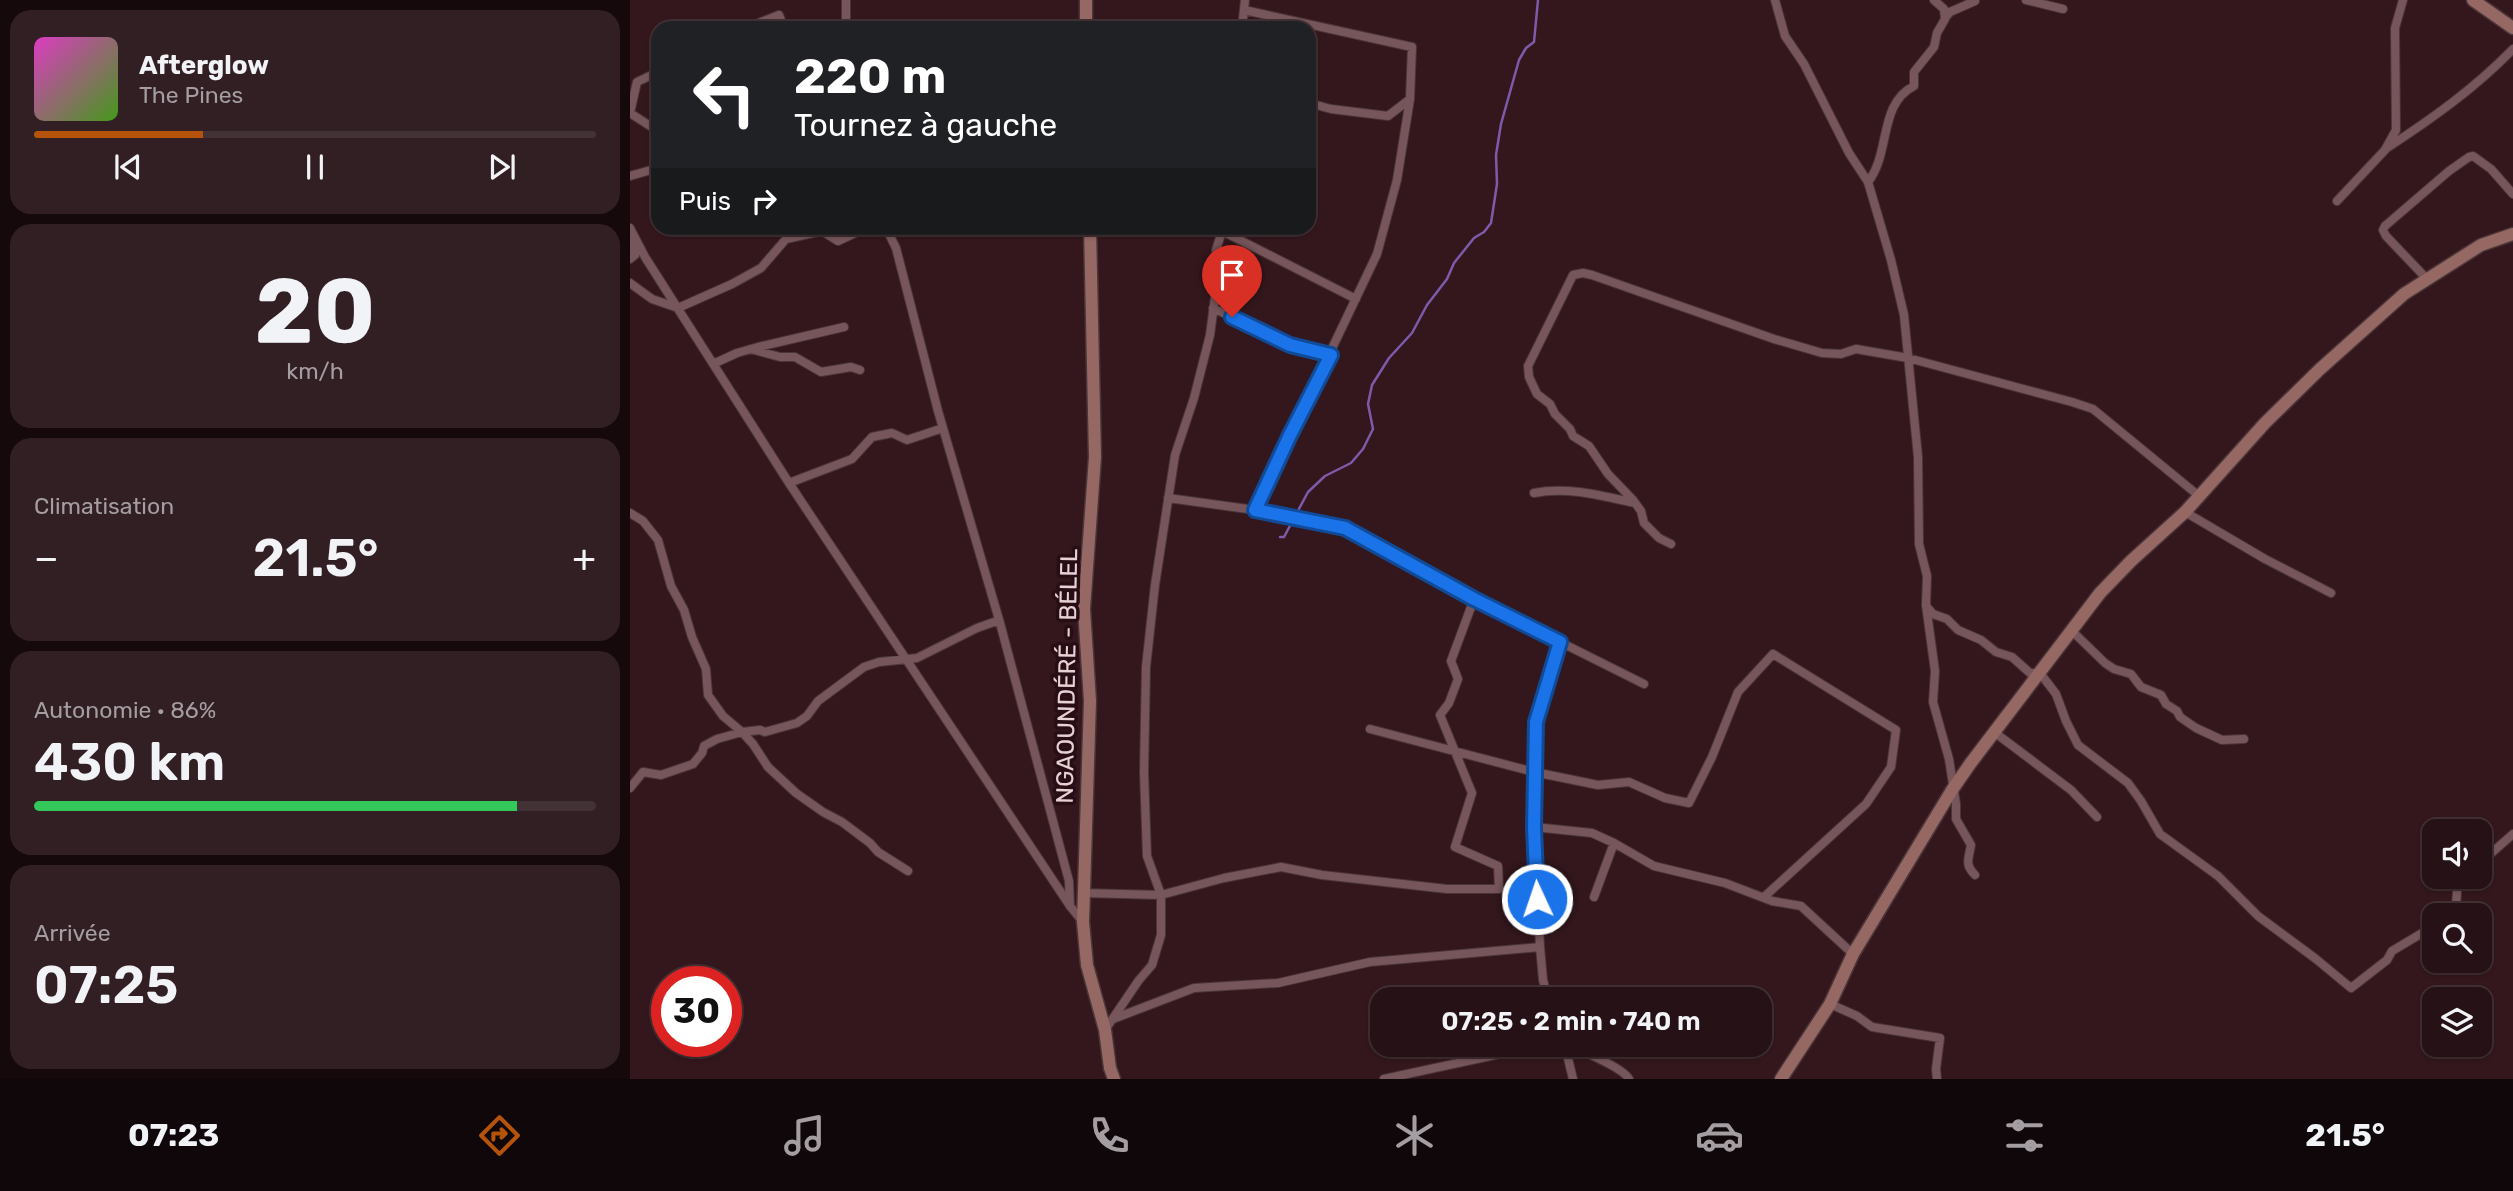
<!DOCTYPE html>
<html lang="fr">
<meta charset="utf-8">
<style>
:root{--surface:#261116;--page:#321f23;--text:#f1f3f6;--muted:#a49da1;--line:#423135;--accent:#b45309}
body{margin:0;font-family:Rubik,sans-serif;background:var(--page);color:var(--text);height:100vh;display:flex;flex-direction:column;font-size:26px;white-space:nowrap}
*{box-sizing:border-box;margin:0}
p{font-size:23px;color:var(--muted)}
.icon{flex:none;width:38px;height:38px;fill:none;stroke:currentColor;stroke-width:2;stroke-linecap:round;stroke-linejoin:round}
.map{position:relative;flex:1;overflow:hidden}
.details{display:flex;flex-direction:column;gap:10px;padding:10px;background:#15090c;width:630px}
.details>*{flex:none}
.banner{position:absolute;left:21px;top:21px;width:665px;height:214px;border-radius:21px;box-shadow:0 2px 5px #0004,0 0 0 2px var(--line);background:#202124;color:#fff;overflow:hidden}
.controls{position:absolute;left:1792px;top:819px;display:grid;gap:14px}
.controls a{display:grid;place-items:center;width:70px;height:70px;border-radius:14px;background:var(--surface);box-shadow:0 2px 5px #0004,0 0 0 2px var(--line);font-size:35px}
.speed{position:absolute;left:21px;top:966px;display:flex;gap:14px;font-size:35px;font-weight:700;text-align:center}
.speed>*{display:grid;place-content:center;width:91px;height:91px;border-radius:50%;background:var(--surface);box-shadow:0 2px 5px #0004,0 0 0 2px var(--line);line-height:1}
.speed .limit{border:10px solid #d22;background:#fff;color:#111}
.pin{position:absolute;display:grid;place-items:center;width:60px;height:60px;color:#fff;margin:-72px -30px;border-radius:50% 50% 50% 0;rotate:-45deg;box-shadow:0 0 7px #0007}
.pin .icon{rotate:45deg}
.me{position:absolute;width:77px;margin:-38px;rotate:357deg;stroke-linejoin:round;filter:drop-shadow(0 0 5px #0008)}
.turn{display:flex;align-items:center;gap:24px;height:147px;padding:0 28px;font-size:32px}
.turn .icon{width:91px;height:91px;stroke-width:2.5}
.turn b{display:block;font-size:49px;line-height:60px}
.then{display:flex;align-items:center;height:66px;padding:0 28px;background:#0003;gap:14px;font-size:26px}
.big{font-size:52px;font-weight:600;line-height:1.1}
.details .card{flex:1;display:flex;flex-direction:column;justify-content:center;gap:10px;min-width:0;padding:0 24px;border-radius:21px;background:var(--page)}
.details .dial{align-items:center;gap:0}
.dial b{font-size:91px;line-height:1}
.song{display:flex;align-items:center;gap:21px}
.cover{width:84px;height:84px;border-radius:10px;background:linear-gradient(135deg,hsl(310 70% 55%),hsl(100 70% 35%))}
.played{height:7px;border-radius:4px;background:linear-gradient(90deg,var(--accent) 30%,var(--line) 30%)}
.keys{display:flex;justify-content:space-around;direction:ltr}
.heat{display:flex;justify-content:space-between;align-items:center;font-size:38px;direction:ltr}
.charge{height:10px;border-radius:5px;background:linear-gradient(90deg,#34c759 86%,var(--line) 0)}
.trip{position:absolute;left:740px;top:987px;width:402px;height:70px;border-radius:21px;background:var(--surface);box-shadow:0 2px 5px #0004,0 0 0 2px var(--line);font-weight:600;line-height:70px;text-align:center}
.tabs{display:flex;height:112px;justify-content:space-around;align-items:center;background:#0f0709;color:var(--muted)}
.tabs .icon{width:49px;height:49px}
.tabs .active{color:var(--accent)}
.tabs b{font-size:32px;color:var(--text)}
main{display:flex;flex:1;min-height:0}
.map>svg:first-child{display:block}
</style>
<main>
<section class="details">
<div class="card">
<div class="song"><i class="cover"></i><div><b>Afterglow</b><p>The Pines</p></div></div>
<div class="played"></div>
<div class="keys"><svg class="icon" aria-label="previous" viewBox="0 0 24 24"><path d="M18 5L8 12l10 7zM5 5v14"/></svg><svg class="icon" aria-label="pause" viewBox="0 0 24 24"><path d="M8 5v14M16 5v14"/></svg><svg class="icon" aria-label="next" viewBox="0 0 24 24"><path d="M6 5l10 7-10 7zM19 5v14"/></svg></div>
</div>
<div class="card dial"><b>20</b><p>km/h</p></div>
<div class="card"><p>Climatisation</p>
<div class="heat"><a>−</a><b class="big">21.5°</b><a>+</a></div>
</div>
<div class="card"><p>Autonomie · 86%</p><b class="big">430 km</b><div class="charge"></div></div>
<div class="card"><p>Arrivée</p><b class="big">07:25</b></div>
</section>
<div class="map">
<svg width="1883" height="1079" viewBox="0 0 1883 1079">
<rect width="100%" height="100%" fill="#33171d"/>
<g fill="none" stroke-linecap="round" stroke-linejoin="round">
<path stroke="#7e5aaa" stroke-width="2.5" d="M 650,537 L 654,537 L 678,492 L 695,476 L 721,463 L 733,449 L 743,429 L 738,404 L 742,385 L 759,358 L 782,333 L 797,305 L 817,279 L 824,263 L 844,238 L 854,232 L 861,223 L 867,184 L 866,155 L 871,124 L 889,60 L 896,48 L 904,42 L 908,0"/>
<g stroke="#4a3538" stroke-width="10">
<path id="street" d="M 1145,0 L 1155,36 L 1174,64 L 1219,153 L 1238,182 L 1261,260 L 1274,315 L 1288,457 L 1289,544 L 1297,576 L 1296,605 L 1305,671 L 1303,702 L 1319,759 L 1326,804 L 1326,819 L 1341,845 C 1339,858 1334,864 1345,875
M 1396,0 L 1433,9
M 614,10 L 782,47 L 780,99 L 767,180 L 747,254 L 625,510
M 1315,18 L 1320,12 L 1345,1
M 116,28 L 149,15 L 154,28
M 216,28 L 216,0
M 612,28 L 615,0
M 679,103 L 701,109 L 758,116 L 780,99
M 0,113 L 7,82 L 28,72
M 0,113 L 28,131
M 1757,148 C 1803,118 1845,88 1883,49
M 0,176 L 28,168
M 1238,182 C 1261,153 1248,104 1284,86 L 1284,72 L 1304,47 L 1307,33 L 1315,19 L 1314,9 L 1304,0
M 1707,201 L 1755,150 L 1766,130 L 1765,28 L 1773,0
M 0,228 L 15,257 L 159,483 L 440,906 L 453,922
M 256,228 L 266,248 L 308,411 L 370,623 L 439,881 L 440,906
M 592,231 L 726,299
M 0,242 L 5,255 L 0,259
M 1797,279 L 1756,236 L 1753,230 L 1755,226 L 1819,171 L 1839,157 L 1843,156 L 1861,169 L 1883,194
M 0,283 L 22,299 L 48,308 L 102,284 L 131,268 L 156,239 L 192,231 L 208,241 L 236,228
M 583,308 L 660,345 L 701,355
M 121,349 L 150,357 L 165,357 L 191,372 L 221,367 L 230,370
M 83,364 L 107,353 L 128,347 L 214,327
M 159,483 L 222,459 L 242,437 L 262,433 L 277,440 L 313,428
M 904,493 C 937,486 973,496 1005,503
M 538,498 L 625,510 L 715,528 L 844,599
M 1555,512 L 1635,559 L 1701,593
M 0,513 L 13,521 L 28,540 L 41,586 L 54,610 L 62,637 L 76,669 L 78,695 L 93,716 L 112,732 L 130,730 L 135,732 L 167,723 L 177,716 L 188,701 L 234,667 L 249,662 L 287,658 L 347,628 L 364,622 L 370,623
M 1041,544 L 1029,538 L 1014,523 L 1011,511 L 1003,500 L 978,474 L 959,446 L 943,436 L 940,429 L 925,414 L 920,404 L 907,394 L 899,377 L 898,366 L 943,275 L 953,273 L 962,275 L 1144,339 L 1192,353 L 1211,354 L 1226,349 L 1278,358 L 1442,402 L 1463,409 L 1569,496
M 1296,606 L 1303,614 L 1317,619 L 1328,630 L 1351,640 L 1366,652 L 1382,657 L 1400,673 L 1410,673 L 1426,694 L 1436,721 L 1448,745 L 1498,783 L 1511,801 L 1530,834 L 1588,876 L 1628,916 L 1686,959 L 1721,988 L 1757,960 L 1762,951 L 1804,926
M 1442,631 L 1475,663 L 1484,669 L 1501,674 L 1511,687 L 1531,695 L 1536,704 L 1547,711 L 1550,717 L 1566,728 L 1592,740 L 1614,739
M 740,729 L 904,772 L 968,785 L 999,782 L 1035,798 L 1059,803 L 1082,757 L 1108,692 L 1143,654 L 1266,730 L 1261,767 L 1236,804 L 1134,897
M 1364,732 L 1441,790 L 1467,817
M 0,788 L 13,772 L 31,775 L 63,764 L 72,753 L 74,746 L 87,739 L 112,732 L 123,744 L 138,767 L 166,793 L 193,812 L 212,822 L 240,843 L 248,852 L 278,871
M 904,827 L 962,833 L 984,843
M 1850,863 L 1883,834
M 453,893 L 531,895 L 594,878 L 651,867 L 692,875 L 817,889 L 869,889 L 868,866 L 825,847 L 842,793 L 810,715 L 819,703 L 828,679 L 821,661 L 844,599 L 1014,684
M 964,897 L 984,843 L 1024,866 L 1095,883 L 1142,901 L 1171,906 L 1223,954
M 1822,915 C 1830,903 1824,890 1830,877
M 918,999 L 913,980 L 910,947 L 904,827 L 904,772 L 906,722 L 930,642
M 1200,1004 L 1227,1016 L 1242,1027 L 1310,1038 L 1306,1069 L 1307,1079
M 483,1019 L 564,988 L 648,983 L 740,962 L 910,947
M 475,1030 L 509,980 L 522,965 L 531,935 L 531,895 L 517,856 L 514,772 L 516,667 L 525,585 L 545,455 L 564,398 L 580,335 L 588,274 L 586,250 L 593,228
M 934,1045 C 948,1048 993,1068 999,1079
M 935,1046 L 943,1079
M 754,1079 L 912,1045"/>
</g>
<g stroke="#4a3538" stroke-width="15">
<path id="secondary" d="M 456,0 L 456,28
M 1843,0 L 1883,28
M 460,228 L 465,457 L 454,609 L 460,701 L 453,922 L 457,965 L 475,1030 L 480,1068 L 484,1079
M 1151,1079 L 1200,1004 L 1223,954 L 1322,790 L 1340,764 L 1470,593 L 1501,561 L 1555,512 L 1635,423 L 1689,370 L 1774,294 L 1851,245 L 1883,234"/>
</g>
<use href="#street" stroke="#77565b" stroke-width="8"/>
<use href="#secondary" stroke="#966863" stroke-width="12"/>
</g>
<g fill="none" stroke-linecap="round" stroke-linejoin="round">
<g stroke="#114b97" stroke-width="18">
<path id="route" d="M 602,317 L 660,345 L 701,355 L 660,435 L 625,510 L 715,528 L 844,599 L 930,642 L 906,722 L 904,827 L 907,899"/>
</g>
<use href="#route" stroke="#1a73e8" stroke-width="12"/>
</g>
<g text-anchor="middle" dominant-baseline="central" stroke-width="7" stroke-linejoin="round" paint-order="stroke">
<g font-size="24" fill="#e6d2d5" stroke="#280e14">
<text transform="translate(437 676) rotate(-89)">NGAOUNDÉRÉ - BÉLEL</text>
</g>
</g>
</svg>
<div class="controls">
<a><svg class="icon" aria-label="sound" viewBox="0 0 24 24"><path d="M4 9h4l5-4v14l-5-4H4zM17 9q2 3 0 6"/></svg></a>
<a><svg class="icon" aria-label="search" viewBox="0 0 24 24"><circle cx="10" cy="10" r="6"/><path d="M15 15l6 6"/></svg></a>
<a><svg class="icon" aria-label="layers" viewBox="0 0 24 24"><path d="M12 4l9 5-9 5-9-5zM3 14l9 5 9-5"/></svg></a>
</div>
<div class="speed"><div class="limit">30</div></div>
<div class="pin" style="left:602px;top:317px;background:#d93025"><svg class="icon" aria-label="arrive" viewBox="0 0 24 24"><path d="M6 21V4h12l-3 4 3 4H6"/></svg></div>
<svg class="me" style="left:907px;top:899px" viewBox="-20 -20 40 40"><circle r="17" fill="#1a73e8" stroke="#fff" stroke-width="3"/><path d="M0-11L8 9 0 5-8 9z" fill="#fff"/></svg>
<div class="trip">07:25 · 2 min · 740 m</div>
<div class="banner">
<div class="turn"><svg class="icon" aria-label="left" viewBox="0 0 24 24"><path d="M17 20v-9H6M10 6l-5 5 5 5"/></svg><div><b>220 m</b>Tournez à gauche</div></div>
<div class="then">Puis<svg class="icon" aria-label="right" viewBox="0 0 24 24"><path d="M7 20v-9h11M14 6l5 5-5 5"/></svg></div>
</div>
</div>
</main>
<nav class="tabs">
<b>07:23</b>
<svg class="icon active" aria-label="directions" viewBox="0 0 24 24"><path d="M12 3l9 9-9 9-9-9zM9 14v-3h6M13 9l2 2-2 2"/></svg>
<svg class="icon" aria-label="music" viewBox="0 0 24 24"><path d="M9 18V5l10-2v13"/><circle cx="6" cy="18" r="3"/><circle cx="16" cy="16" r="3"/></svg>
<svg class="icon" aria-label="phone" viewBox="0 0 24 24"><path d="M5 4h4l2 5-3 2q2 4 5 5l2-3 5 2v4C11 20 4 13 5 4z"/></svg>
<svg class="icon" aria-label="climate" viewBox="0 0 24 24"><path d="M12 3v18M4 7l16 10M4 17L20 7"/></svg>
<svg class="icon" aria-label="car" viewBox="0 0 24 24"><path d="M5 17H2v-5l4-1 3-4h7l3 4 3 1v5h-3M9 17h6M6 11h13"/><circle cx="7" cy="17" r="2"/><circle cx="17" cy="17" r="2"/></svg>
<svg class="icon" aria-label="filters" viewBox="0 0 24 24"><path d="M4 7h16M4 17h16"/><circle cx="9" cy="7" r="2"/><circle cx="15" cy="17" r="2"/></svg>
<b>21.5°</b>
</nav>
